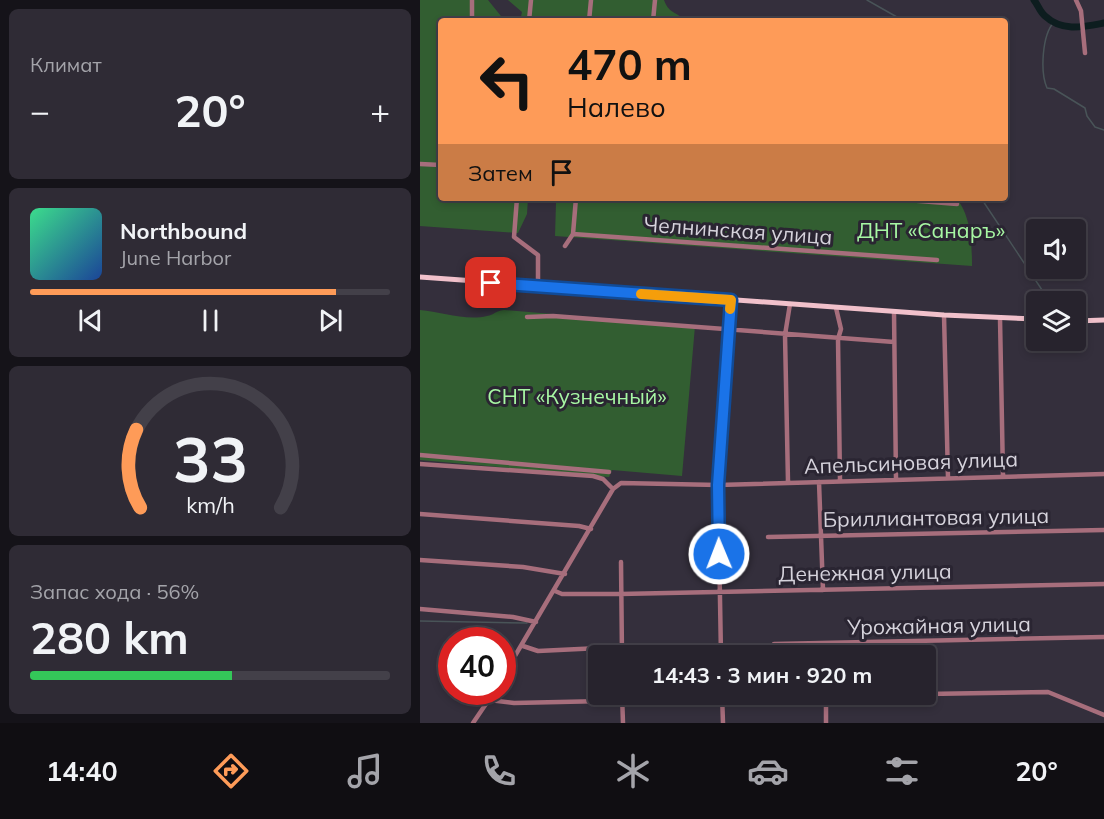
<!DOCTYPE html>
<html lang="ru">
<meta charset="utf-8">
<style>
:root{--surface:#27232d;--page:#2f2b35;--text:#f1f3f6;--muted:#a4a4aa;--line:#434049;--accent:#fe9b58}
body{margin:0;font-family:Mulish,sans-serif;background:var(--page);color:var(--text);height:100vh;display:flex;flex-direction:column;font-size:22px;white-space:nowrap}
*{box-sizing:border-box;margin:0}
p{font-size:20px;color:var(--muted)}
.icon{flex:none;width:33px;height:33px;fill:none;stroke:currentColor;stroke-width:2;stroke-linecap:round;stroke-linejoin:round}
.map{position:relative;flex:1;overflow:hidden}
.sheet{display:flex;flex-direction:column;gap:9px;padding:9px;background:#151319;width:420px}
.sheet>*{flex:none}
.guide{position:absolute;left:18px;top:18px;width:570px;height:183px;border-radius:6px;box-shadow:0 3px 9px #0003,0 0 0 2px var(--line);background:#fe9b58;color:#111;overflow:hidden}
.buttons{position:absolute;left:606px;top:219px;display:grid;gap:12px}
.buttons a{display:grid;place-items:center;width:60px;height:60px;border-radius:6px;background:var(--surface);box-shadow:0 3px 9px #0003,0 0 0 2px var(--line);font-size:30px}
.speed{position:absolute;left:18px;top:627px;display:flex;gap:12px;font-size:30px;font-weight:700;text-align:center}
.speed>*{display:grid;place-content:center;width:78px;height:78px;border-radius:50%;background:var(--surface);box-shadow:0 3px 9px #0003,0 0 0 2px var(--line);line-height:1}
.speed .limit{border:9px solid #d22;background:#fff;color:#111}
.pin{position:absolute;display:grid;place-items:center;width:51px;height:51px;color:#fff;margin:-26px;border-radius:12px;box-shadow:0 3px 9px #0006}
.me{position:absolute;width:66px;margin:-33px;rotate:359deg;stroke-linejoin:round;filter:drop-shadow(0 0 4px #0008)}
.turn{display:flex;align-items:center;gap:21px;height:126px;padding:0 30px;font-size:27px}
.turn .icon{width:78px;height:78px;stroke-width:2.5}
.turn b{display:block;font-size:42px;line-height:51px}
.then{display:flex;align-items:center;height:57px;padding:0 30px;background:#0003;gap:12px;font-size:22px}
.big{font-size:45px;font-weight:700;line-height:1.1}
.sheet .card{flex:1;display:flex;flex-direction:column;justify-content:center;gap:9px;min-width:0;padding:0 21px;border-radius:9px;background:var(--page)}
.sheet .dial{align-items:center;gap:0}
.dial svg{height:156px;overflow:visible;fill:none;stroke:var(--line);stroke-width:7;stroke-linecap:round;text-anchor:middle}
.dial text{fill:var(--text);stroke:none}
.song{display:flex;align-items:center;gap:18px}
.cover{width:72px;height:72px;border-radius:9px;background:linear-gradient(135deg,hsl(150 70% 55%),hsl(220 70% 35%))}
.played{height:6px;border-radius:3px;background:linear-gradient(90deg,var(--accent) 85%,var(--line) 85%)}
.keys{display:flex;justify-content:space-around;direction:ltr}
.heat{display:flex;justify-content:space-between;align-items:center;font-size:33px;direction:ltr}
.charge{height:9px;border-radius:4px;background:linear-gradient(90deg,#34c759 56%,var(--line) 0)}
.trip{position:absolute;left:168px;top:645px;width:348px;height:60px;border-radius:6px;background:var(--surface);box-shadow:0 3px 9px #0003,0 0 0 2px var(--line);font-weight:700;line-height:60px;text-align:center}
.tabs{display:flex;height:96px;justify-content:space-around;align-items:center;background:#100e12;color:var(--muted)}
.tabs .icon{width:42px;height:42px}
.tabs .active{color:var(--accent)}
.tabs b{font-size:27px;color:var(--text)}
main{display:flex;flex:1;min-height:0}
.map>svg:first-child{display:block}
</style>
<main>
<section class="sheet">
<div class="card"><p>Климат</p>
<div class="heat"><a>−</a><b class="big">20°</b><a>+</a></div>
</div>
<div class="card">
<div class="song"><i class="cover"></i><div><b>Northbound</b><p>June Harbor</p></div></div>
<div class="played"></div>
<div class="keys"><svg class="icon" aria-label="previous" viewBox="0 0 24 24"><path d="M18 5L8 12l10 7zM5 5v14"/></svg><svg class="icon" aria-label="pause" viewBox="0 0 24 24"><path d="M8 5v14M16 5v14"/></svg><svg class="icon" aria-label="next" viewBox="0 0 24 24"><path d="M6 5l10 7-10 7zM19 5v14"/></svg></div>
</div>
<div class="card dial"><svg viewBox="0 0 100 80">
<path d="M14 69A42 42 0 1 1 86 69"/>
<path d="M14 69A42 42 0 0 1 12 29" stroke="#fe9b58"/>
<text x="50" y="56" font-size="32" font-weight="700">33</text>
<text x="50" y="72" font-size="11">km/h</text>
</svg></div>
<div class="card"><p>Запас хода · 56%</p><b class="big">280 km</b><div class="charge"></div></div>
</section>
<div class="map">
<svg width="684" height="723" viewBox="0 0 684 723">
<rect width="100%" height="100%" fill="#342f3c"/>
<path fill="#325e31" d="M 0,0 L 68,0 L 85,21 L 21,21 L 21,198 L 108,198 L 107,214 L 98,233 L 0,226 Z
M 88,0 L 244,0 C 249,15 259,12 265,21 L 100,21 L 102,12 Z
M 132,198 L 536,198 C 551,215 552,244 552,266 L 135,236 L 136,203 Z
M 0,310 C 21,312 46,321 67,316 C 74,315 75,311 84,310 L 275,326 L 262,476 L 192,470 L 189,477 L 0,460 Z"/>
<g fill="none" stroke-linecap="round" stroke-linejoin="round">
<path stroke="#495458" stroke-width="1.5" d="M 447,0 L 484,21
M 634,22 C 622,35 620,72 627,88 L 634,89 L 665,108 L 667,116 L 675,127 L 684,130
M 561,198 L 630,302
M 0,621 L 107,623"/>
<path stroke="#0d1d1f" stroke-width="7" d="M 614,0 C 618,5 620,12 625,16 C 642,32 663,27 684,23"/>
<path stroke="#a76e7c" stroke-width="4.5" d="M 656,0 L 661,11 L 665,53
M 52,21 L 52,0
M 109,21 L 111,0
M 169,21 L 171,0
M 233,21 L 235,0
M 0,164 L 21,165
M 97,198 L 94,237 L 118,255 L 118,286
M 462,198 L 537,204
M 153,234 L 517,260
M 145,246 L 153,234 L 156,198
M 416,308 L 421,329 L 418,339 L 420,481
M 474,312 L 476,480
M 524,315 L 528,478
M 107,317 L 133,316 L 474,342
M 580,318 L 583,476
M 0,455 L 189,472
M 0,464 L 173,476 L 183,479 L 193,489
M 368,482 L 365,335 L 370,304
M 399,482 L 403,590
M 0,514 L 159,526 L 171,529
M 348,537 L 684,530
M 0,560 L 103,567 L 145,574
M 201,562 L 202,656
M 135,591 L 142,594 L 200,594 L 684,584
M 0,609 L 93,617 L 116,622
M 354,644 L 684,637
M 103,646 L 118,651 L 201,647
M 301,656 L 298,485 L 311,300
M 406,656 L 407,644
M 82,678 L 193,489 L 201,483 L 298,485 L 684,474
M 202,694 L 203,723
M 302,694 L 303,723
M 506,694 L 628,692 L 684,715
M 406,696 L 406,723
M 69,700 L 94,703 L 501,694
M 53,723 L 74,692"/>
<path stroke="#f1c1cb" stroke-width="5" d="M 0,277 L 524,315 L 616,319
M 656,321 L 684,320"/>
</g>
<g fill="none" stroke-linecap="round" stroke-linejoin="round">
<g stroke="#114b97" stroke-width="15">
<path id="route" d="M 71,283 L 311,300 L 298,485 L 299,554"/>
</g>
<use href="#route" stroke="#1a73e8" stroke-width="10"/>
<path stroke="#f59e0b" stroke-width="10" d="M 221,294 L 311,300 L 310,309"/>
</g>
<g text-anchor="middle" dominant-baseline="central" stroke-width="6" stroke-linejoin="round" paint-order="stroke">
<g font-size="21" fill="#d6d3dc" stroke="#2a2532">
<text transform="translate(318 230) rotate(4)">Челнинская улица</text>
<text transform="translate(491 462) rotate(-2)">Апельсиновая улица</text>
<text transform="translate(516 517) rotate(-1)">Бриллиантовая улица</text>
<text transform="translate(445 572) rotate(-1)">Денежная улица</text>
<text transform="translate(519 625) rotate(-1)">Урожайная улица</text>
</g>
<g font-size="21" fill="#a7f7a3" stroke="#2a2532">
<text x="511" y="230">ДНТ «Санаръ»</text>
<text x="157" y="396">СНТ «Кузнечный»</text>
</g>
</g>
</svg>
<div class="buttons">
<a><svg class="icon" aria-label="sound" viewBox="0 0 24 24"><path d="M4 9h4l5-4v14l-5-4H4zM17 9q2 3 0 6"/></svg></a>
<a><svg class="icon" aria-label="layers" viewBox="0 0 24 24"><path d="M12 4l9 5-9 5-9-5zM3 14l9 5 9-5"/></svg></a>
</div>
<div class="speed"><div class="limit">40</div></div>
<div class="pin" style="left:71px;top:283px;background:#d93025"><svg class="icon" aria-label="arrive" viewBox="0 0 24 24"><path d="M6 21V4h12l-3 4 3 4H6"/></svg></div>
<svg class="me" style="left:299px;top:554px" viewBox="-20 -20 40 40"><circle r="17" fill="#1a73e8" stroke="#fff" stroke-width="3"/><path d="M0-11L8 9 0 5-8 9z" fill="#fff"/></svg>
<div class="trip">14:43 · 3 мин · 920 m</div>
<div class="guide">
<div class="turn"><svg class="icon" aria-label="left" viewBox="0 0 24 24"><path d="M17 20v-9H6M10 6l-5 5 5 5"/></svg><div><b>470 m</b>Налево</div></div>
<div class="then">Затем<svg class="icon" aria-label="arrive" viewBox="0 0 24 24"><path d="M6 21V4h12l-3 4 3 4H6"/></svg></div>
</div>
</div>
</main>
<nav class="tabs">
<b>14:40</b>
<svg class="icon active" aria-label="directions" viewBox="0 0 24 24"><path d="M12 3l9 9-9 9-9-9zM9 14v-3h6M13 9l2 2-2 2"/></svg>
<svg class="icon" aria-label="music" viewBox="0 0 24 24"><path d="M9 18V5l10-2v13"/><circle cx="6" cy="18" r="3"/><circle cx="16" cy="16" r="3"/></svg>
<svg class="icon" aria-label="phone" viewBox="0 0 24 24"><path d="M5 4h4l2 5-3 2q2 4 5 5l2-3 5 2v4C11 20 4 13 5 4z"/></svg>
<svg class="icon" aria-label="climate" viewBox="0 0 24 24"><path d="M12 3v18M4 7l16 10M4 17L20 7"/></svg>
<svg class="icon" aria-label="car" viewBox="0 0 24 24"><path d="M5 17H2v-5l4-1 3-4h7l3 4 3 1v5h-3M9 17h6M6 11h13"/><circle cx="7" cy="17" r="2"/><circle cx="17" cy="17" r="2"/></svg>
<svg class="icon" aria-label="filters" viewBox="0 0 24 24"><path d="M4 7h16M4 17h16"/><circle cx="9" cy="7" r="2"/><circle cx="15" cy="17" r="2"/></svg>
<b>20°</b>
</nav>
